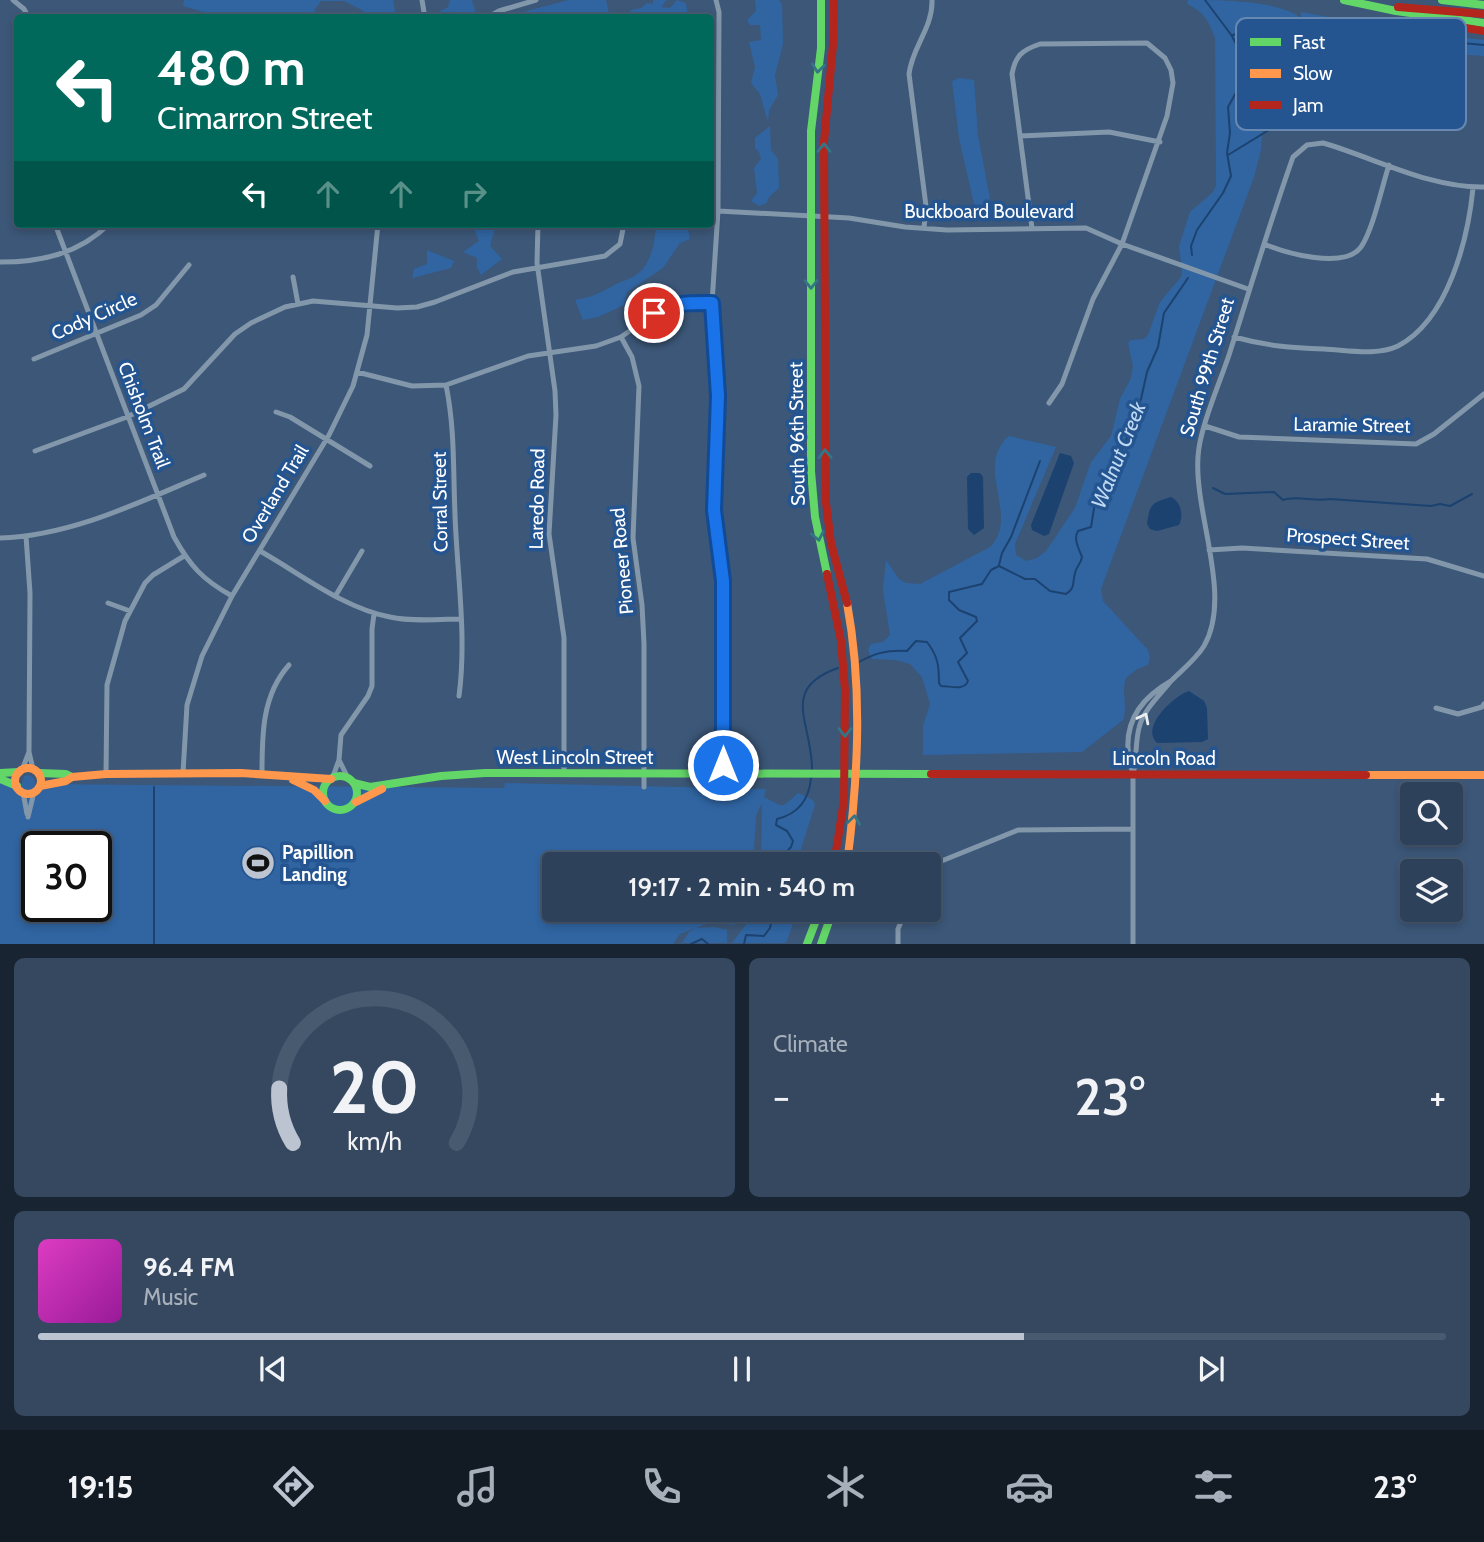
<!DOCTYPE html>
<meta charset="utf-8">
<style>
:root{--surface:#2d415a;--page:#354860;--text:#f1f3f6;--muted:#a7afbb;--line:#485a70;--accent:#bbc4d0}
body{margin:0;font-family:Cabin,sans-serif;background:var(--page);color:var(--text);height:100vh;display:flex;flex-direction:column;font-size:26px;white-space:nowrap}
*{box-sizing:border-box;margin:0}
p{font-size:23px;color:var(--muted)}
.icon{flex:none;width:38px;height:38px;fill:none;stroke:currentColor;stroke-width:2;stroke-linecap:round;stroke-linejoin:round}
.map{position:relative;height:944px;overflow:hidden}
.drawer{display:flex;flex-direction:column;gap:14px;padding:14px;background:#192432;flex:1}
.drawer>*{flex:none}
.banner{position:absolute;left:14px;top:14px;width:700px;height:214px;border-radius:7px;box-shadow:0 4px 10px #0003,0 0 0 2px var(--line);background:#00695c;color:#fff;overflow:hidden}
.fabs{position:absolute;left:1400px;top:782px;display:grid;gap:14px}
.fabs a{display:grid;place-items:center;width:63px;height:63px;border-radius:7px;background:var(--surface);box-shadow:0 4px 10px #0003,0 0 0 2px var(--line);font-size:35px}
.speed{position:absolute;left:21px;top:831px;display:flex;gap:14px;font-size:35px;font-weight:700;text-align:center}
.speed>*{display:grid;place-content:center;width:91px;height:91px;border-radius:50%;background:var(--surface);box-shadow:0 4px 10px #0003,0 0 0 2px var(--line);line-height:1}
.speed .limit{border:4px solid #111;border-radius:10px;background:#fff;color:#111}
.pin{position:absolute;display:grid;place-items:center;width:60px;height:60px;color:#fff;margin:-30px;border:4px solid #fff;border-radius:50%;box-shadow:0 2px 7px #0007}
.me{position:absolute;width:77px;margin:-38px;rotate:0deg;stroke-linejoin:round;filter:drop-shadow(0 0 5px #0008)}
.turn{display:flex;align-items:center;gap:24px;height:147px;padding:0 28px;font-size:32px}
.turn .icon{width:91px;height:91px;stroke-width:2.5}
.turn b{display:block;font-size:49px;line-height:60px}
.lanes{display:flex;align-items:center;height:66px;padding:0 28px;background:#0003;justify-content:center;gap:35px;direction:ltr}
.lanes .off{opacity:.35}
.big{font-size:52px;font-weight:600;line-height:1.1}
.drawer .tile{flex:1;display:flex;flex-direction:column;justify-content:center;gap:10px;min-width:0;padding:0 24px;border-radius:10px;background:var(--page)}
.drawer .dial{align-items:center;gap:0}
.dial svg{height:182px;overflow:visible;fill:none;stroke:var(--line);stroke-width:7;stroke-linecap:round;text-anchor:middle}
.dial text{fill:var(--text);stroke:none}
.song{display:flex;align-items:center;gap:21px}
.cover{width:84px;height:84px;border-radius:10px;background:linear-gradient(135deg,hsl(310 70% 55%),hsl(300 70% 35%))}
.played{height:7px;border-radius:4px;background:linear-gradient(90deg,var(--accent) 70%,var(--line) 70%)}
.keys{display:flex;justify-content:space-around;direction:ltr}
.heat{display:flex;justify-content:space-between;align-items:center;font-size:38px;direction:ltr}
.drawer .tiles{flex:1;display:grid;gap:14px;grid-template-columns:1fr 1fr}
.tile:last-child{grid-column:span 2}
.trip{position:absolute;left:542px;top:852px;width:399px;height:70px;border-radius:7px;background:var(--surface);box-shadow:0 4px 10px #0003,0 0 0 2px var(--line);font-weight:600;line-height:70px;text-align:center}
.menu{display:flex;height:112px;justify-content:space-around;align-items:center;background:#121a24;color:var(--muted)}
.menu .icon{width:49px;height:49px}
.menu .active{color:var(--accent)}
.menu b{font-size:32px;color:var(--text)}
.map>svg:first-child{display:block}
</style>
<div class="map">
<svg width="1484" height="944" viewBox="0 0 1484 944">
<rect width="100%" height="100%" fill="#3c5778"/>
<path fill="#3065a2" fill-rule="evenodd" d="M 184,0 L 393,0 L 396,17 L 359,17 L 364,11 L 344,1 L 321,1 L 315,9 L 314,17 L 221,17 L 183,6 Z
M 450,0 L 472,0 L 477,17 L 457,17 L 455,11 L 447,17 L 434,17 L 433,15 L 448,7 Z
M 569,0 L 606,0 L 610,17 L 503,17 Z
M 653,0 L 667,0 L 661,7 L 670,8 L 677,0 L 686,3 L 688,17 L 628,17 L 631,10 L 641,8 L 647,3 L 653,4 Z
M 755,0 L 779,0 L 782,4 L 783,44 L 775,75 L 778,95 L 769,110 L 768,122 L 760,94 L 751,83 L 755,67 L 749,42 L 761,40 L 760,25 L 750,25 L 747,20 L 756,11 Z
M 1188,0 C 1219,0 1277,0 1301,18 L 1301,12 L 1410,32 L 1484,40 L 1484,56 L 1290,43 L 1294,39 L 1277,45 L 1267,55 L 1261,150 L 1254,177 L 1101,589 L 1103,601 L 1148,650 L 1150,657 L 1148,665 L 1137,669 L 1126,678 C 1121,692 1128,707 1123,720 L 1082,752 L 923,755 L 923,726 L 930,704 L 922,677 L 910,664 L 896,660 L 872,659 L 868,650 L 871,644 L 883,642 L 890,635 L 883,590 L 886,560 L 899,579 L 906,583 L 920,584 L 990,547 C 1021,516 973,467 1009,436 L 1056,447 L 1015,544 L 1016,555 L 1026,561 L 1037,558 L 1046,551 L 1075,508 L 1091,462 L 1111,436 L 1120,399 L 1131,378 L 1133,366 L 1128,343 L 1131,340 L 1144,339 L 1148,335 L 1160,302 L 1181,277 L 1182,271 L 1179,246 L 1190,212 L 1212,193 L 1216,186 L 1215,38 C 1209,21 1204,12 1187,4 Z
M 959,78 L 974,80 L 978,135 L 993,215 L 986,221 L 977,217 L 959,138 L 952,81 Z
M 770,126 L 771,150 L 778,159 L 779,188 L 769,197 L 767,203 L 759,206 L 751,201 L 757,193 L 754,168 L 761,159 L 759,152 L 755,148 L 755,138 Z
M 472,224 L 491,224 L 495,228 L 490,246 L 502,259 L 481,275 L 477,268 L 477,258 L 463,252 L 479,241 Z
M 656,224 L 687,224 L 690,239 L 680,243 L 663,268 L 627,292 L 624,305 L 598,317 L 583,320 L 575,300 C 593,297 600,293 616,284 C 622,281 630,279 636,275 C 652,264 655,241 656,224 Z
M 427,250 L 454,261 L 451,268 L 412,278 L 414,269 L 427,264 Z
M 28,775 L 34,778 L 35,784 L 504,788 L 505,783 L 766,789 L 764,797 C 786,808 780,809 798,793 L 813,800 L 815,805 L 800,852 L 802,864 L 761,864 L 762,803 L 756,816 L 753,864 L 555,864 L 555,910 L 750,910 L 749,916 L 734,925 L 709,923 L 696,928 L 714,927 L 727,930 L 727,943 L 682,943 L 689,932 L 695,928 L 680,934 L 673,944 L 0,944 L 0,783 L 22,784 L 24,776 ZM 37,847 L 96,847 L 96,906 L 37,906 Z
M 757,910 L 798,910 L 786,943 L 732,943 Z"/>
<path fill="#1c4270" d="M 1060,453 L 1071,456 L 1074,463 L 1049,534 L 1044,536 L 1032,530 L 1031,525 Z
M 971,473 L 980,473 L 983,477 L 984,528 L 974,535 L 968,529 L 967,477 Z
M 1171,497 C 1181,502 1184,515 1179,525 L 1157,531 L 1150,529 L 1147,524 C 1150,504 1151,503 1171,497 Z
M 1189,691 L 1204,701 L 1207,708 L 1208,739 L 1202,742 L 1157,743 C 1140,728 1173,696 1189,691 Z"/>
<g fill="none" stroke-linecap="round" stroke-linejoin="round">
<path stroke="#1c4270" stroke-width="2" d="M 1233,35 L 1272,21 L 1320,30 L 1484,45
M 1228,155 L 1272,128
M 1192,255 L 1191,246 L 1197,230 L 1223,193 L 1231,176 L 1227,153 L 1230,133 L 1228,107 L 1238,89 L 1240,59 L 1239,50 L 1232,36 L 1205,0
M 1213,488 L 1225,494 L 1274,492 L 1283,500 C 1297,495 1314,502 1330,499 L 1431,506 L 1440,504 L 1450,506 L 1472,494
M 999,565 L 1002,553 L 1011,537 L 1040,461
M 999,566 L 1025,579 L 1035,579 L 1050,591 L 1066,594 C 1076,587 1072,584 1075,573 C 1076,567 1081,564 1082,557 C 1079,549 1073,539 1078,531 L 1091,527 L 1095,502 L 1109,484 L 1115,463 L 1127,438 L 1133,415 L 1141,399 L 1147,372 L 1158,347 L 1164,313 L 1188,278
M 857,663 C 875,653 886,650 907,651 L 916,641 L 927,642 C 938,656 939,666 939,683 L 941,686 C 951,686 964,691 968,681 L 958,662 L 967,653 L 960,638 L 977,621 L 976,617 L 959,610 L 949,600 L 949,592 L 982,584 L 991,570 L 999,566
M 812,769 C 812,722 779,689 838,668
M 154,787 L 154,944
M 776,864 L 791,847 L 793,841 L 787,831 L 776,825 L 777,819 C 798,814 809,800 811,778
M 691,944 L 702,939 L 708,944
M 744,944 L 746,935 L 764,936 L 770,928 L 774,910"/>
<path stroke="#8397ab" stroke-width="5" d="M 13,0 L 24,9 L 29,18
M 422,0 L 425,18
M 716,0 L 719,12 L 718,211 L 712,303 L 718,396 L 714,510 L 723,581 L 723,773
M 486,18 L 499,11 L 536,0
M 1020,136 L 1109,132 L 1160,142
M 718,211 L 849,218 L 905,227 L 947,230 L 1086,228 L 1122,244 L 1248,289
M 55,224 L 174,537 C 190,566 203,580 232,596
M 538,224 L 537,263 L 555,391 L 556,415 L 549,534 L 564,638 L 564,773
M 924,228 L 926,206 L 909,74 C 912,47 933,28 932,0
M 1032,228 L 1012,74 C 1015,56 1022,50 1040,44 L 1147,43 L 1165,58 L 1171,70 L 1173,83 L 1167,116 L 1122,244 L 1093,299 L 1062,384 L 1049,403
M 1264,244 C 1286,253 1344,270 1361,247 C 1373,230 1382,186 1389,165
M 0,262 C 41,262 79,254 109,224
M 293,277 L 298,304
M 621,337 L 632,357 L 639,386 L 633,538 L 642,605 L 644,644 L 644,787
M 1234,337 C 1267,346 1291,348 1324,349 C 1347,350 1377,356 1398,346 C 1448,320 1468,239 1473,188
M 34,359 L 141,315 L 156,305 L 189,265
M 357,372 L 412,386 L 446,385 L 528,356 L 596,346 L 621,337 L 666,306 L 683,303 L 712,303
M 446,385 C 455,429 453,469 455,514 C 457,574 467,636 459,696
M 276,412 L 290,417 L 370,466
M 1205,426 L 1239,437 L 1416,444 L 1434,434 L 1484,394
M 35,451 L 127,417 L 184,389 L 235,334 L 251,323 L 285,307 L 313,301 L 397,308 L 417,307 L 435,302 L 513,272 L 605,256 L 620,244 L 624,224
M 26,536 L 30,593 L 29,752 L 33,769
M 0,538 C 71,536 140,502 204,475
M 1209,550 L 1242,548 L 1427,559 L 1484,576
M 260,551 C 301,574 343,608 390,617 C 412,622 437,619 460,619
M 336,595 L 362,551
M 108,603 L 130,611
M 1171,681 C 1182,670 1196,659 1204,646 C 1233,596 1194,514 1198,457 C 1199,430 1220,382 1229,355 C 1250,289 1270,222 1293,157 L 1307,145 L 1323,143 C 1375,158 1429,188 1484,187
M 1436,708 L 1458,714 L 1482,707 L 1484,704
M 339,760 L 348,778
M 22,770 L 29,752
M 183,773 L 187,705 L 202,656 L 232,596 L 329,435 L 353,386 L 367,335 L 378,224
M 262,773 C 262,735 262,695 289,665
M 106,774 L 107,685 L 125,621 L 145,583 L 153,575 L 184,556
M 332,779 L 339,760 L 341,735 L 368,696 L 372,686 L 372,629 L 374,614
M 23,792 L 27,814
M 28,817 L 34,792
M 929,870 L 939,862 L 1018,830 L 1133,829
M 898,944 L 898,929 L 906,910
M 1133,944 L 1133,774 C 1137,759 1135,744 1139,728 C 1143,710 1160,695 1171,681 C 1134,702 1119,732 1133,774"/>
<path stroke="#63d668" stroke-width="8" d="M 821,0 L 821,48 L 811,131 L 811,471 L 815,517 L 827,574
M 1344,0 L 1396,11 L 1484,23
M 1442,0 L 1484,5
M 0,773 L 19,772
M 39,773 L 66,774 L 72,777
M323 793a17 17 0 1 1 34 0a17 17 0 1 1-34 0Z
M 0,779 L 17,786
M 354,783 L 370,787 L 441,776 L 485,773 L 931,774
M 807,944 L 820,910
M 821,944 L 833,910"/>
<path stroke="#ff974d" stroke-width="8" d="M 847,603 C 863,689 858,778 847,864
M15 781a13 13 0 1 1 26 0a13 13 0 1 1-26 0Z
M 1366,775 L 1484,775
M 293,780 L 314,790 L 325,801
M 40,786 L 66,781 L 72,777 L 106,774 L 241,773 L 331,779
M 356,802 L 382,789"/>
<path stroke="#b3261e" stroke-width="8" d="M 834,0 L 833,45 L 824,142 L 826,503 L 831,543 L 847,603
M 1398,7 L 1484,14
M 1436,23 L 1484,31
M 827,574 L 841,641 L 845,690 L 844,800 L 834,864
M 931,774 L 1366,775"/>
</g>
<defs><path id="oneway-chevron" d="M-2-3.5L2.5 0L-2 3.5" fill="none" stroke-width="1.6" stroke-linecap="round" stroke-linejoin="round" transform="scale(1.75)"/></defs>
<g stroke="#347586">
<use href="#oneway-chevron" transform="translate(818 68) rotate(97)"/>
<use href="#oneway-chevron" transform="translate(824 148) rotate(-90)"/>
<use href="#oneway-chevron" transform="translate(811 284) rotate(90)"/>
<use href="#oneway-chevron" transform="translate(825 454) rotate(-91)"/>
<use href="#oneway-chevron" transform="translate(818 536) rotate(79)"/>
<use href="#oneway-chevron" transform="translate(845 732) rotate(90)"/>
<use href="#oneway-chevron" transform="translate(854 820) rotate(-83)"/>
</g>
<use stroke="#eceff2" href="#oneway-chevron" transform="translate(1144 718) rotate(-63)"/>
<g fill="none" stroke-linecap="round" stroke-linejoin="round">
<g stroke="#114b97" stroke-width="18">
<path id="route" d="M 654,313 C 673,302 691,303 712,303 L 718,396 L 714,510 L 723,581 L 723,765"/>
</g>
<use href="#route" stroke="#1a73e8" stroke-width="12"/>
</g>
<defs>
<g id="stadium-disc" transform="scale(1.75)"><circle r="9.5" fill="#bbc4d0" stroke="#245590"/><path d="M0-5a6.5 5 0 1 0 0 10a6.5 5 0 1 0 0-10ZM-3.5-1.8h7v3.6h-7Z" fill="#111"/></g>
</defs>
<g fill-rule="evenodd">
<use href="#stadium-disc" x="258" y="863"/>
</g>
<g text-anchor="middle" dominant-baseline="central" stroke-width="7" stroke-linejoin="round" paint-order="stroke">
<g font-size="19" fill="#fff" stroke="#245590">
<text x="989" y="211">Buckboard Boulevard</text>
<text transform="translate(94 316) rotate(-24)">Cody Circle</text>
<text transform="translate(1207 367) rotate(-73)">South 99th Street</text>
<text transform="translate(144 415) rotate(69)">Chisholm Trail</text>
<text transform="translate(1352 425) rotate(1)">Laramie Street</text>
<text transform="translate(797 434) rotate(-91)">South 96th Street</text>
<text transform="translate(275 494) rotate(-59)">Overland Trail</text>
<text transform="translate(537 499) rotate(-89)">Laredo Road</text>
<text transform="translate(440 502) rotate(-91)">Corral Street</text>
<text transform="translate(1348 539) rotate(4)">Prospect Street</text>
<text transform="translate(622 561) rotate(-95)">Pioneer Road</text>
<text x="575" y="757">West Lincoln Street</text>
<text x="1164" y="758">Lincoln Road</text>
</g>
<g font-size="19" font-weight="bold" fill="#fff" stroke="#245590" text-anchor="start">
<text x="282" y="852">Papillion<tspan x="282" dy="22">Landing</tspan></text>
</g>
<g font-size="21" font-style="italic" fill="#c0d9f3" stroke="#245590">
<text transform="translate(1118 455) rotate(-68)">Walnut Creek</text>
</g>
</g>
<rect x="1236" y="18" width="230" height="112" rx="10" fill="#245590" stroke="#6688b1" stroke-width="2"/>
<rect x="1250" y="38" width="31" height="8" fill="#63d668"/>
<rect x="1250" y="69" width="31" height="9" fill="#ff974d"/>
<rect x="1250" y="101" width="31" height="8" fill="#b3261e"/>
<g font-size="19" fill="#fff">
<text x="1293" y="49">Fast</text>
<text x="1293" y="80">Slow</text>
<text x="1293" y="112">Jam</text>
</g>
</svg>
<div class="fabs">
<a><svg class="icon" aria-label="search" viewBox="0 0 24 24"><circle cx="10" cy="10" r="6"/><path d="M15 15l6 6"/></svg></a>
<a><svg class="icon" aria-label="layers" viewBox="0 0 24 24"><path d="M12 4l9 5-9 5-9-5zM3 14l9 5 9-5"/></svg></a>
</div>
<div class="speed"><div class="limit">30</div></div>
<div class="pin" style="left:654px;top:313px;background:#d93025"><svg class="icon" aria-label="arrive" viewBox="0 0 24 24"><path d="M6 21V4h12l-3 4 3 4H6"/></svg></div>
<svg class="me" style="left:723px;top:765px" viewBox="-20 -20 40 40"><circle r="17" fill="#1a73e8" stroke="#fff" stroke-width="3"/><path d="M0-11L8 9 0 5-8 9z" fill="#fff"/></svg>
<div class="trip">19:17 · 2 min · 540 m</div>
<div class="banner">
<div class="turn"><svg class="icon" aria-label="left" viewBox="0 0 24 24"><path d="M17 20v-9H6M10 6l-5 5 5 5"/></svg><div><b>480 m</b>Cimarron Street</div></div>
<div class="lanes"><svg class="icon" aria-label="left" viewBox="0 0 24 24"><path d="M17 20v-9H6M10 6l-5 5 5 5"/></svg><svg class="icon off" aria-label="ahead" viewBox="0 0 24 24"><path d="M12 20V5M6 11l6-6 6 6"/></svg><svg class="icon off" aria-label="ahead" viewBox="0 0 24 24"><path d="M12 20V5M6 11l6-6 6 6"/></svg><svg class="icon off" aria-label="right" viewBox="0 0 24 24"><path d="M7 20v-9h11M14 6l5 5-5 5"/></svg></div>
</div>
</div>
<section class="drawer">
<div class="tiles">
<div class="tile dial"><svg viewBox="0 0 100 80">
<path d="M14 69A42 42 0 1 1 86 69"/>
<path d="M14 69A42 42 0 0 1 8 45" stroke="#bbc4d0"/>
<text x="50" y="56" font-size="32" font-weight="700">20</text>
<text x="50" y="72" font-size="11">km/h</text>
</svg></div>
<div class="tile"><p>Climate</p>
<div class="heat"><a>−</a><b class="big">23°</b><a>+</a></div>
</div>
<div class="tile">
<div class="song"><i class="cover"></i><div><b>96.4 FM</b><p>Music</p></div></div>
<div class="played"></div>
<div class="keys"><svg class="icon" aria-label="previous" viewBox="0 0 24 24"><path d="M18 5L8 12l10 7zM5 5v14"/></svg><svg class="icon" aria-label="pause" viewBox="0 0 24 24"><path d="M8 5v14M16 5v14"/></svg><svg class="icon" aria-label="next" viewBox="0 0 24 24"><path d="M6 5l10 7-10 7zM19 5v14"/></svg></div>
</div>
</div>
</section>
<nav class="menu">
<b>19:15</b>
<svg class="icon active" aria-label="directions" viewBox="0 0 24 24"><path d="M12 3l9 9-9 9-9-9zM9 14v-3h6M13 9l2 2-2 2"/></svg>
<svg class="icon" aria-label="music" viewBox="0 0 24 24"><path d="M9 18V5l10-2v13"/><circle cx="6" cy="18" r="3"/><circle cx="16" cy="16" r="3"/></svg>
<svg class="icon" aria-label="phone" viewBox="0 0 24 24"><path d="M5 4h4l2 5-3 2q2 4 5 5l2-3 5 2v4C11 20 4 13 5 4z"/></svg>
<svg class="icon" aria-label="climate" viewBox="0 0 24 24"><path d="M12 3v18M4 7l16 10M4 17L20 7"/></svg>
<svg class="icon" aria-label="car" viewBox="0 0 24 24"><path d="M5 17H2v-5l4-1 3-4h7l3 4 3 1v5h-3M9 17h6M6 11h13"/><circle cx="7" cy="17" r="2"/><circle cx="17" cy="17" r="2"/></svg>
<svg class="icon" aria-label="filters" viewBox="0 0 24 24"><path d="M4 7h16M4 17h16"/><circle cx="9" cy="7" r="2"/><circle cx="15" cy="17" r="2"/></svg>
<b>23°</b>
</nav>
